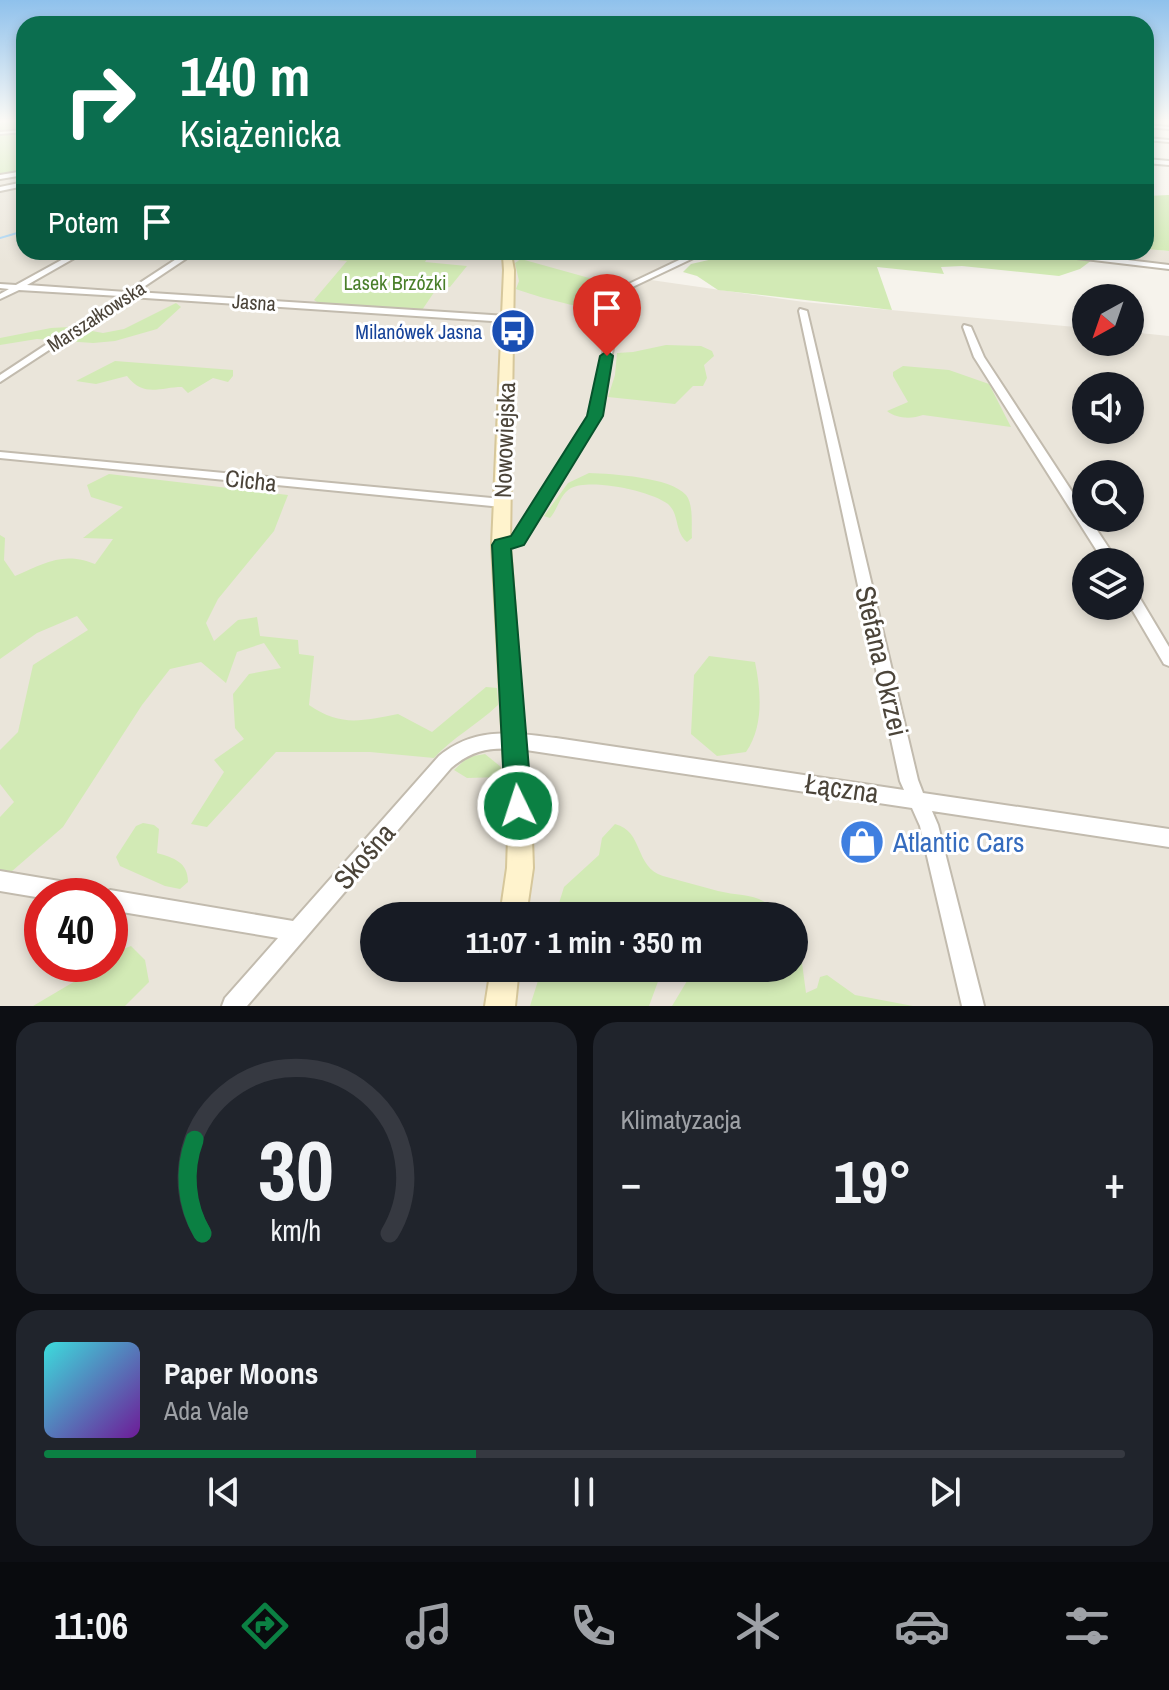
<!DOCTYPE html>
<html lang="pl">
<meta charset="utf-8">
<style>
:root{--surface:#171b24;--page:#20242c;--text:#f1f3f6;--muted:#9ea1a6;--line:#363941;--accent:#0b8043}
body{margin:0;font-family:"Archivo Narrow",sans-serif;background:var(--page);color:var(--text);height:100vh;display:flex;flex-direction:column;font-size:30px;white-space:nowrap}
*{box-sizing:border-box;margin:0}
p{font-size:26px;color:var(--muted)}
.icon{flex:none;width:44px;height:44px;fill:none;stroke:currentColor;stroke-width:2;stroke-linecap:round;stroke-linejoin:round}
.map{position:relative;height:1006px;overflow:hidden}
.details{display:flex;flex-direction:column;gap:16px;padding:16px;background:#0d0f14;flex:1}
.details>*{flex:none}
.guide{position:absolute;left:16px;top:16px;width:1138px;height:244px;border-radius:24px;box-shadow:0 4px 12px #0003;background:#0b6e4f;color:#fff;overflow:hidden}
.needle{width:52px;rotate:220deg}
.buttons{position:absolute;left:1072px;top:284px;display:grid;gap:16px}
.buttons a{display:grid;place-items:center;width:72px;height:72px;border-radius:50%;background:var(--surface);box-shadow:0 4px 12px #0003;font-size:40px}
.speed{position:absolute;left:24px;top:878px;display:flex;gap:16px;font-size:40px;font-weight:700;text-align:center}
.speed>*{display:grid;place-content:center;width:104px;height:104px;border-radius:50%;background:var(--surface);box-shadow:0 4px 12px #0003;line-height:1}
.speed .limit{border:12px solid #d22;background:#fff;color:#111}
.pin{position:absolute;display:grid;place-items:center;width:68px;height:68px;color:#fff;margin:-82px -34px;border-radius:50% 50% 50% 0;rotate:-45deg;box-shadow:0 0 8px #0007}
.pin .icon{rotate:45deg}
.me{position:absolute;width:88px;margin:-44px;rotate:356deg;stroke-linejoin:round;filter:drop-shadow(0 0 6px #0008)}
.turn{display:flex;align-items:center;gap:28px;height:168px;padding:0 32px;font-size:36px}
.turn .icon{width:104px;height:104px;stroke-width:2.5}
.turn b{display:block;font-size:56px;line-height:68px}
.then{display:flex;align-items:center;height:76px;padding:0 32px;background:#0003;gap:16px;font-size:30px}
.big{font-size:60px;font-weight:700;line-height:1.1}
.details .widget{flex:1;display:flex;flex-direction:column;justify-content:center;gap:12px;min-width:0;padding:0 28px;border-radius:24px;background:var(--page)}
.details .dial{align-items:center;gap:0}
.dial svg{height:208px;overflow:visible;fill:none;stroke:var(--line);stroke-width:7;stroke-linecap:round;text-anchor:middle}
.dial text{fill:var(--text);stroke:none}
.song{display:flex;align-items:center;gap:24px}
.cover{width:96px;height:96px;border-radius:12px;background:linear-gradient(135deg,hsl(180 70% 55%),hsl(280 70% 35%))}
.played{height:8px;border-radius:4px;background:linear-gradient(90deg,var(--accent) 40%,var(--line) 40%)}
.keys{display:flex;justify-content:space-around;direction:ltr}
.heat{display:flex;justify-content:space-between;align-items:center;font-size:44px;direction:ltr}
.details .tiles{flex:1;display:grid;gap:16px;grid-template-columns:1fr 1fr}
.widget:last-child{grid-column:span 2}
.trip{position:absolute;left:360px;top:902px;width:448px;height:80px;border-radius:40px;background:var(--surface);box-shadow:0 4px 12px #0003;font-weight:700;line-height:80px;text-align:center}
.tabs{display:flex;height:128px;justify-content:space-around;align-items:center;background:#090b0e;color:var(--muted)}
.tabs .icon{width:56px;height:56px}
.tabs .selected{color:var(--accent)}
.tabs b{font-size:36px;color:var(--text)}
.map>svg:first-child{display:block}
</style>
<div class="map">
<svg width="1169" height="1006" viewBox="0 0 1169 1006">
<rect width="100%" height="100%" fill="#f6f3ec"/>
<path fill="#eae5da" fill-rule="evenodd" d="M 24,172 L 24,252 L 694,252 L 637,278 L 804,302 L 1086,328 L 1086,342 L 1130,342 L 1130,332 L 1169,336 L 1169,1006 L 0,1006 L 0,177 ZM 1086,386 L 1130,386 L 1130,430 L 1086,430 ZM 1086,474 L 1130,474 L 1130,518 L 1086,518 ZM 1086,562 L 1130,562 L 1130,606 L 1086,606 ZM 42,896 L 110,896 L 110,964 L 42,964 ZM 374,916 L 794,916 L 794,968 L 374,968 Z
M 1146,249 L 1169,251 L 1169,265 L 1053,252 L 1146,252 Z"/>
<path fill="#d2eab5" d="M 20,122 L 24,123 L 24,172 L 0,177 L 0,123 Z
M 1169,195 L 1169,251 L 1146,249 L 1146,196 Z
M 244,252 L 431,252 L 425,262 L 467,266 L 450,287 L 437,288 L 420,313 L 323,306 L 314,300 L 347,261 L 272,253 L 242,260 L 240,255 Z
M 716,252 L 882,252 L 923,257 L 924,252 L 1023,252 L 1092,260 L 1080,269 L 1059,276 L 962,266 L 941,267 L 944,274 L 877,267 L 892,310 L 718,290 L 697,276 L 683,272 L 691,264 L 713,259 L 711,254 Z
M 521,259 L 600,281 L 606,284 C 606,293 607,302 598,307 C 590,312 528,294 516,289 L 519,281 L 515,263 Z
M 176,303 L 181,307 L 157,329 L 115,341 L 93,343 L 37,339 L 0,345 L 0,338 L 51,328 L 70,327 L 103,333 L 124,329 Z
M 666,345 L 701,346 L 712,351 L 714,356 L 704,365 L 707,378 L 703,386 L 693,386 L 675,404 L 608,397 L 615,375 L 617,353 L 633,352 Z
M 115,361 L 233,370 L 233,376 L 228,382 L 213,378 L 188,393 L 182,387 C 160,387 144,398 127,376 L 96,384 L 76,381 Z
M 903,366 L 949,370 L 989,384 L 1011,427 L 923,415 C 912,419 897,419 887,411 L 908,402 L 893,376 L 893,372 Z
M 589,473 C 613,474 670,477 686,495 C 694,505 691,526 692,538 L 687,542 C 674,531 680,515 668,504 C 651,491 591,478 571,488 C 560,494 558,509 550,518 L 544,516 L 568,483 Z
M 109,474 L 288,495 L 274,531 L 218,599 L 206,623 L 214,641 L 238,620 L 257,617 L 260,636 L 298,640 L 299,654 L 314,656 L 309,705 C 341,727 361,721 398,714 L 432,732 L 486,687 L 497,688 L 498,705 C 477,725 453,737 434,758 L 370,752 L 276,752 L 207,827 L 191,824 L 224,772 L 214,760 L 244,739 L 235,728 L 233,694 L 249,674 L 281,668 L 264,643 L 237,652 L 226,683 L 201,662 L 170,669 L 142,705 L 63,827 L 4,878 L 0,877 L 0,817 L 14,802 L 0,784 L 0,750 L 18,732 L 33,665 L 88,630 L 77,616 L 37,633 L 0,659 L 0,535 L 5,538 L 4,560 L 15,576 C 45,563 63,551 95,564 L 113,539 L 83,538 L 123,507 L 91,497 L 87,485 Z
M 709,656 L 755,662 C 761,691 764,726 746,752 L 717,756 L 691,734 L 694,675 Z
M 485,754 L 501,767 L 501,777 L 467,778 L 454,770 L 468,757 Z
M 143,823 L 154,825 L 159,829 L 157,853 C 174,858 188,862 188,882 L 180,889 L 165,886 L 120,866 L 116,857 L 136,826 Z
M 615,824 C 644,831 634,867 663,876 C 681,881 700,886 718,891 C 742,897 764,892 778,916 L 555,916 L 564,887 L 599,855 L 602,838 Z
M 794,943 L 802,963 L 806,993 L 817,988 L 820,977 L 827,975 L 855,995 L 913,1006 L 672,1006 L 687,981 L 680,968 L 794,968 Z
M 131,946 L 145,960 L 149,982 L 125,1006 L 33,1006 L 77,980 L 94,964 L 110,964 L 110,954 Z
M 542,968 L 663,968 L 649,1006 L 530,1006 Z"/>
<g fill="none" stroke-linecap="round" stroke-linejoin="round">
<path stroke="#a9d4f2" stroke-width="2" d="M 0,238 L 24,231"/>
<g stroke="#c2bbae" stroke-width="4">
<path id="street" d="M 1146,125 L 1169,127 L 1169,129 L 1146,127 Z
M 24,130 L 24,132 L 0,134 L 0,132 Z
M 1146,138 L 1169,140 L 1169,142 L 1146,140 Z
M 1146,159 L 1169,161 L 1169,165 L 1146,163 Z
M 24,171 L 24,175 L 0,179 L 0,175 Z
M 24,182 L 24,186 L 0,191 L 0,187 Z
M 76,252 L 85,252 L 27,285 L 126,292 L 187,252 L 196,252 L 136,292 L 507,316 L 511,319 L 507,322 L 130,297 L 0,382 L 0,375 L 120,296 L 19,290 L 0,299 L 0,294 L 9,289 L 0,288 L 0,284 L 16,285 Z
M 493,252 L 509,252 L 505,254 Z
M 696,252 L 706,252 L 624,291 L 600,416 L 523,544 L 501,549 L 496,548 L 495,545 L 496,542 L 514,538 L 590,416 L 616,290 Z
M 1039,252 L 1061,252 L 1169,265 L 1169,269 L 1043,254 Z
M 800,309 L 807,311 L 918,780 L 923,793 L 1169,829 L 1169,847 L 932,811 L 938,825 L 984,1006 L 962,1006 L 920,826 L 912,808 L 526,750 C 495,747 476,747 451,768 L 247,1006 L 222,1006 L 225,998 L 278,938 L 110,910 L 110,896 L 102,896 L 103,893 L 110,890 L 293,921 L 439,756 C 476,726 512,733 556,738 L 904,790 L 900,781 L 799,311 Z
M 964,325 L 971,327 L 984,357 L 1086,513 L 1086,518 L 1089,518 L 1118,562 L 1104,562 L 974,357 L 963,327 Z
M 0,452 L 502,499 L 508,503 L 502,507 L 0,458 Z
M 1130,589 L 1135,590 L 1169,647 L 1169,666 L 1164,664 L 1130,606 Z
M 0,871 L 89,886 L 96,889 L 99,896 L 42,896 L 42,898 L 0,891 Z"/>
</g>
<g stroke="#d6c79b" stroke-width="4">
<path id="secondary" d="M 500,252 L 511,254 L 514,270 L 510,545 L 532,837 L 533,868 L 526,916 L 500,916 L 507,868 L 508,837 L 492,545 L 504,270 L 503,256 Z
M 491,968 L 519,968 L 515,1006 L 485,1006 Z"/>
</g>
<use href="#street" fill="#fff" fill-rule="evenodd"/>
<use href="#secondary" fill="#fff3cd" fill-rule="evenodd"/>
</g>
<linearGradient id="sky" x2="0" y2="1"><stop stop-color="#8fc1ec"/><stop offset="0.46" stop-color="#fbfaf6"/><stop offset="1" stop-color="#fbfaf6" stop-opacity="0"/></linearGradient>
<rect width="1169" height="263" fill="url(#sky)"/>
<path fill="#0b8043" stroke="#07532c" stroke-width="2" d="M 607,351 L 613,356 L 603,416 L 524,545 L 511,549 L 532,806 L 528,815 L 518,819 L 509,815 L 505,806 L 492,545 L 495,540 L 511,536 L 587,416 L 600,356 Z"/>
<defs>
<g id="bus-disc" transform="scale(2.3)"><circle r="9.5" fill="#1a4fb4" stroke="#fff"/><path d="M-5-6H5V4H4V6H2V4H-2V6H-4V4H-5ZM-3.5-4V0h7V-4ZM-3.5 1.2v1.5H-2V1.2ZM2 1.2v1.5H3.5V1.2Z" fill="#fff"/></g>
<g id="shop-disc" transform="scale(2.3)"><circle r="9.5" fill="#3f7fe0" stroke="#fff"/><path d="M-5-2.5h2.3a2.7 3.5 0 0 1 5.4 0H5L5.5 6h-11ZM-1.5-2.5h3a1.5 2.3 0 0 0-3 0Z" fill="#fff"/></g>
</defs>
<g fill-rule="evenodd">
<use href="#bus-disc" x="513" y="331"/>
<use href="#shop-disc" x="862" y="842"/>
</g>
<g text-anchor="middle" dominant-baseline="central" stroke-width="6" stroke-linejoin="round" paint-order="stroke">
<g font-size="20" fill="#4a7f2a" stroke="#fff">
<text x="395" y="282">Lasek Brzózki</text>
</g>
<g font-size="20" fill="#4b4439" stroke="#fff">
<text transform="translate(254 302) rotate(4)">Jasna</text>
<text transform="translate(96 316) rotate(-33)">Marszałkowska</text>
</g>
<g font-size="20" fill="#164399" stroke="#fff" text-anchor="end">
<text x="482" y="331">Milanówek Jasna</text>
</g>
<g font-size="24" fill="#4b4439" stroke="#fff">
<text transform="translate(504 440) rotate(-88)">Nowowiejska</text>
<text transform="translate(251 480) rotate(6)">Cicha</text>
</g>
<g font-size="28" fill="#4b4439" stroke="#fff">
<text transform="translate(882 661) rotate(77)">Stefana Okrzei</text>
<text transform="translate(842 788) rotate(8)">Łączna</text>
<text transform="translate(364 856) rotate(-49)">Skośna</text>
</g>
<g font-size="28" fill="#366cbe" stroke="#fff" text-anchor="start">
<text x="893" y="842">Atlantic Cars</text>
</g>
</g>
</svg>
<div class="buttons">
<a><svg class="needle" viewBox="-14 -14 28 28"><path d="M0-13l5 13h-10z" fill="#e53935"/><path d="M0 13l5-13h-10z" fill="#9ea1a6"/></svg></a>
<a><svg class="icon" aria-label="sound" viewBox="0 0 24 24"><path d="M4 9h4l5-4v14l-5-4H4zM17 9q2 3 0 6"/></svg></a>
<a><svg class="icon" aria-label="search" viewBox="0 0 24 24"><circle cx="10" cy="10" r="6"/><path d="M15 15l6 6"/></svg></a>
<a><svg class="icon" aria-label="layers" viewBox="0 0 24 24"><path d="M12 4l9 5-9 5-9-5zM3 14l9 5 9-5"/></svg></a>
</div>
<div class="speed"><div class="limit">40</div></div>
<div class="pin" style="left:607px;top:356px;background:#d93025"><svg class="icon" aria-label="arrive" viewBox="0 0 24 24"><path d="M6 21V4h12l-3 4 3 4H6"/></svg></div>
<svg class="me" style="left:518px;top:806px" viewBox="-20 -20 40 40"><circle r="17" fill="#0b8043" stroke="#fff" stroke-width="3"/><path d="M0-11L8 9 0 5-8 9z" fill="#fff"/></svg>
<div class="trip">11:07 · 1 min · 350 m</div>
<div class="guide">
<div class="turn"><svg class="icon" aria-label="right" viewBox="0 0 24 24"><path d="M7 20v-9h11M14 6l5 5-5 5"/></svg><div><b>140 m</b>Książenicka</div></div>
<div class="then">Potem<svg class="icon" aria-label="arrive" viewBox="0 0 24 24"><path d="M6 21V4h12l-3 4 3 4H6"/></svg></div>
</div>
</div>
<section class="details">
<div class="tiles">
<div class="widget dial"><svg viewBox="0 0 100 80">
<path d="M14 69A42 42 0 1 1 86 69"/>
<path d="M14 69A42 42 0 0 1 11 33" stroke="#0b8043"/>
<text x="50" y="56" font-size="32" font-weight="700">30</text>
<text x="50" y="72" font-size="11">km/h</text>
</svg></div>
<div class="widget"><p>Klimatyzacja</p>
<div class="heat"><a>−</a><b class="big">19°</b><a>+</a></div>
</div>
<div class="widget">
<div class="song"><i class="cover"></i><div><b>Paper Moons</b><p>Ada Vale</p></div></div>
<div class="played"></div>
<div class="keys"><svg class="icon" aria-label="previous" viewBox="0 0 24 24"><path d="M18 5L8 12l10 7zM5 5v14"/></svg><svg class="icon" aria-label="pause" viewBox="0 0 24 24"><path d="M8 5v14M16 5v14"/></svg><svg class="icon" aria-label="next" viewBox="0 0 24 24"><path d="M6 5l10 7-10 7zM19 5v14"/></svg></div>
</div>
</div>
</section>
<nav class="tabs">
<b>11:06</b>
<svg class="icon selected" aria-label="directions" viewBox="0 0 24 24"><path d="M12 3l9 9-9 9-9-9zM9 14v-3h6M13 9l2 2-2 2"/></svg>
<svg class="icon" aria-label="music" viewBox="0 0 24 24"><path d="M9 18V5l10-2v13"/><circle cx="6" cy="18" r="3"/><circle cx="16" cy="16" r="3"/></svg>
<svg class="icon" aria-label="phone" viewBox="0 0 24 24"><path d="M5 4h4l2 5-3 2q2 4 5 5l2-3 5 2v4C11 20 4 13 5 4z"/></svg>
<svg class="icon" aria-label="climate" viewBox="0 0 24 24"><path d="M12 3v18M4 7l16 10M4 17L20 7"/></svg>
<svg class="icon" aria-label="car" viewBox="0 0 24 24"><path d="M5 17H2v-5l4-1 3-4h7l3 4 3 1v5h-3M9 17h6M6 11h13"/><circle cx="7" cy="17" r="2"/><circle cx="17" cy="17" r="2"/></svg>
<svg class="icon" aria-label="filters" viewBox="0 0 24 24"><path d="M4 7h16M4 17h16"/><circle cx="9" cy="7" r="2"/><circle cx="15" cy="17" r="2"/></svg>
</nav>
